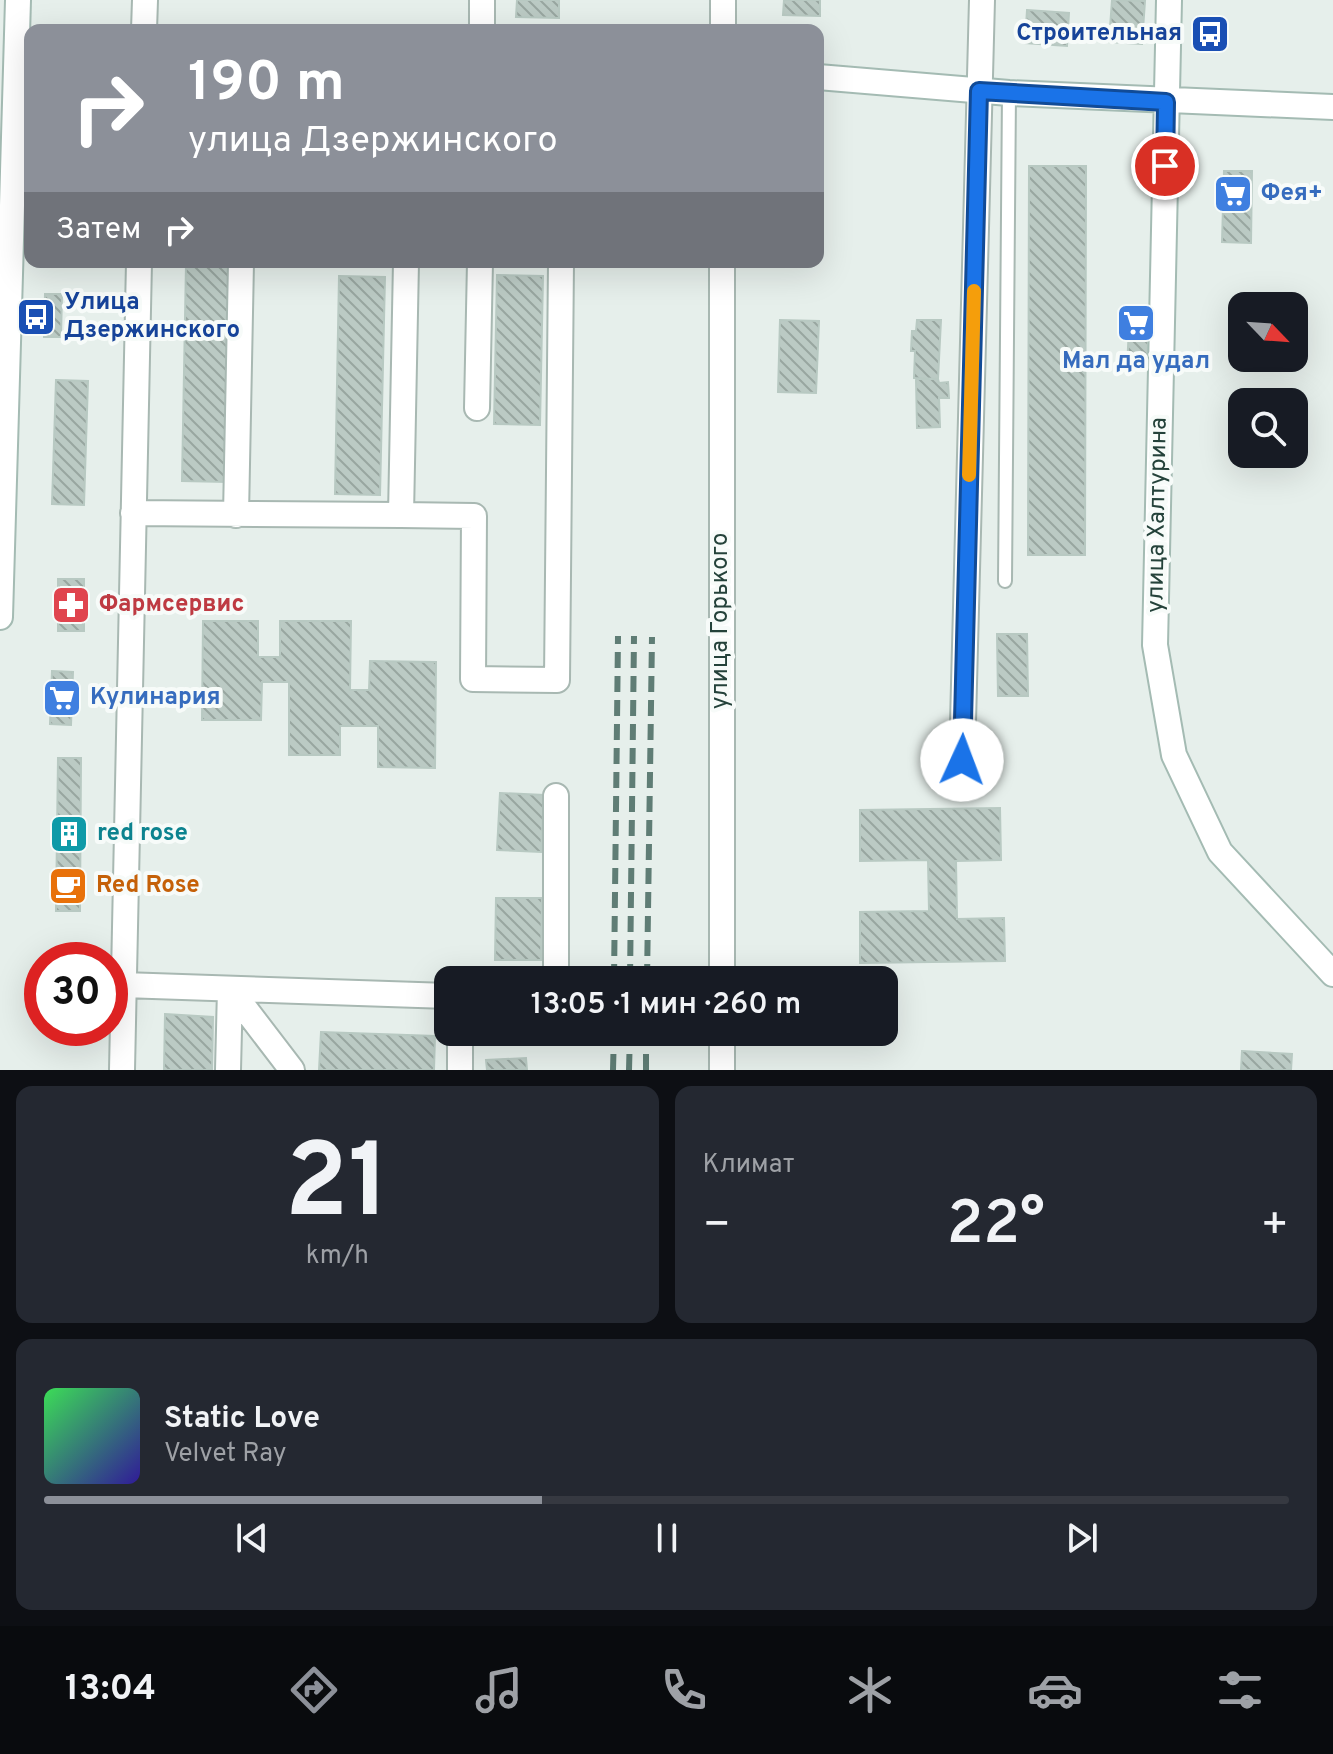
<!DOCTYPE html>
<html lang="ru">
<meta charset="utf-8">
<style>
:root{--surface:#171b24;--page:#242831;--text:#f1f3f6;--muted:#9ea1a6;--line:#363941;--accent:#8c9099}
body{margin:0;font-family:Overpass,sans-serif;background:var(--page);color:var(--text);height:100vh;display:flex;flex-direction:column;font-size:30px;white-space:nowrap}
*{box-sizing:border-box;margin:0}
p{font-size:26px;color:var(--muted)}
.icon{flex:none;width:44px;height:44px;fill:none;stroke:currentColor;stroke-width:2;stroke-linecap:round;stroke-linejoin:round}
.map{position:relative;height:1070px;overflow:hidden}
.details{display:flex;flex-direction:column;gap:16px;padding:16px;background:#0d0f14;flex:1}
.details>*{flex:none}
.hud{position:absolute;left:24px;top:24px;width:800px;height:244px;border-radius:16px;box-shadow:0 8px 32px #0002;background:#8c9099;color:#fff;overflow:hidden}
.needle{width:52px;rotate:115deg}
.fabs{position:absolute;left:1228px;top:292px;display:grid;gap:16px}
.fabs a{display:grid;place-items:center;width:80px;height:80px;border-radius:16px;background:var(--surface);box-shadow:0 8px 32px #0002;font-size:40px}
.speed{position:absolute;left:24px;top:942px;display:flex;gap:16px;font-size:40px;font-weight:700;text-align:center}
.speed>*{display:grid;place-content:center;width:104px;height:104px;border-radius:50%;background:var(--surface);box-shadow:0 8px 32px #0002;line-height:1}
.speed .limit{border:12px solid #d22;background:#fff;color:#111}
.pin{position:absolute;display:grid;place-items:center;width:68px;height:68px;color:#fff;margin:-34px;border:4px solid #fff;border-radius:50%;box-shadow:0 2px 8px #0007}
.me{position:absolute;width:88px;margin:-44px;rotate:2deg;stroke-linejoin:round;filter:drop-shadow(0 0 6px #0008)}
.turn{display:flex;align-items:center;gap:28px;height:168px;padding:0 32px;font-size:36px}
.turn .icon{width:104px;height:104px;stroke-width:2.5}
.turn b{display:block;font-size:56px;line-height:68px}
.then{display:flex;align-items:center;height:76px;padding:0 32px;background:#0003;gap:16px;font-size:30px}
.big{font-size:60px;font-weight:600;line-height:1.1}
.details .card{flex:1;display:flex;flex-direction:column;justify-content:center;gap:12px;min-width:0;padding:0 28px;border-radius:16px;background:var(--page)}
.details .dial{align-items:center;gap:0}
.dial b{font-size:104px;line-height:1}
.song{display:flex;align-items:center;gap:24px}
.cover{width:96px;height:96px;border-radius:12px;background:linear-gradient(135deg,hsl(130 70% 55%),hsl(250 70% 35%))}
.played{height:8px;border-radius:4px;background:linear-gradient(90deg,var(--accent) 40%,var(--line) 40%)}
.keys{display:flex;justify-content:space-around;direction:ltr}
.heat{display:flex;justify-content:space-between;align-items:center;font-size:44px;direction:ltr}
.details .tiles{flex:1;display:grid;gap:16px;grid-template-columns:1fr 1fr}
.card:last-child{grid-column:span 2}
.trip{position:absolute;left:434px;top:966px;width:464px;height:80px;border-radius:16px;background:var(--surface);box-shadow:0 8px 32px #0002;font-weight:600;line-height:80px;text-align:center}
.menu{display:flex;height:128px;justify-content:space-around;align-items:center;background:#090b0e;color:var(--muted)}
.menu .icon{width:56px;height:56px}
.menu .current{color:var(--accent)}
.menu b{font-size:36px;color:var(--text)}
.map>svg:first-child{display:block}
</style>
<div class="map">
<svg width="1333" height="1070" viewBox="0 0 1333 1070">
<defs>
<pattern id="building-back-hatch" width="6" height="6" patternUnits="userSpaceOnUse" patternTransform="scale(2)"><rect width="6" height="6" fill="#bbcac4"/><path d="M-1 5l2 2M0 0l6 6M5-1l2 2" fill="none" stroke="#98a6a0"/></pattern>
</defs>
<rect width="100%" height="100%" fill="#e6efeb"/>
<path fill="url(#building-back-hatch)" stroke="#b8c9c2" stroke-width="2" d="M 517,0 L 559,0 L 559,18 L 516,17 Z
M 784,0 L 820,0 L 820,16 L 783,15 Z
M 1112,0 L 1145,1 L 1142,44 L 1109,42 Z
M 1027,10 L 1069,13 L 1067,46 L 1025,43 Z
M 1029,166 L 1086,166 L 1085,555 L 1028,555 Z
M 1224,171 L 1252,171 L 1251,243 L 1222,242 Z
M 186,264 L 230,265 L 227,482 L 182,481 Z
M 497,275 L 543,276 L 540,425 L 494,424 Z
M 339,276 L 385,277 L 380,495 L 335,494 Z
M 45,294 L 62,294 L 61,337 L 44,337 Z
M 1130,307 L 1144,307 L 1142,339 L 1148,340 L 1147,369 L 1127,368 Z
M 780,320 L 819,321 L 816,393 L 778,392 Z
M 917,320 L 941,320 L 938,379 L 914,378 L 915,351 L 911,351 L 912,331 L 916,331 Z
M 916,379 L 938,379 L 939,383 L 948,382 L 949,398 L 939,398 L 940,427 L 917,428 Z
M 56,380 L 88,381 L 84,505 L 52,504 Z
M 58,579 L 84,579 L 84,631 L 58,631 Z
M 203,621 L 258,621 L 258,657 L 280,657 L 280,621 L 351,621 L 350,690 L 369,690 L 370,661 L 436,662 L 435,768 L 378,767 L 378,726 L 340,726 L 340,755 L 289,755 L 289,682 L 262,682 L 261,720 L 202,720 Z
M 997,634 L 1027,634 L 1028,696 L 998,696 Z
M 52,671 L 73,672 L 71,725 L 50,724 Z
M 58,758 L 81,758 L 80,911 L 56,911 Z
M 500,793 L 544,795 L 541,852 L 497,850 Z
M 1000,808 L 1001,860 L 956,861 L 957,919 L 1004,918 L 1005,961 L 860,963 L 860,912 L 929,911 L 928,860 L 860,861 L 860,810 Z
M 496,898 L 542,898 L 541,960 L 495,960 Z
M 165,1014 L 213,1017 L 212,1070 L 164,1070 Z
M 321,1032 L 435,1036 L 434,1070 L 319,1070 Z
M 1242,1051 L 1292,1054 L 1291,1070 L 1241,1070 Z
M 526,1058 L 527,1070 L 487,1070 L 486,1060 Z"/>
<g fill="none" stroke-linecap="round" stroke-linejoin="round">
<g stroke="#a8b8b2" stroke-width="16">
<path id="lane" d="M 1005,581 L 1009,93"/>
</g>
<g stroke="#a8b8b2" stroke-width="28">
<path id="street" d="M 482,0 L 482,30
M 144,30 L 145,0
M 723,30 L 723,0
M 477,408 L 480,262
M 133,513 L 401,515 L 406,262
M 236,515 L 241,262
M 401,515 L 474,516 L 473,679 L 557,680 L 561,262
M 962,760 L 982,0
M 556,796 L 556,980
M 722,980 L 722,262
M 123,985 L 448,996
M 230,989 L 292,1070
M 722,1032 L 722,1070
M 122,1070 L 139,262
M 228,1070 L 230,989
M 460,1070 L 460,1032"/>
</g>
<g stroke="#a4bbb3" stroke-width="28">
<path id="secondary" d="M 1169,0 L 1155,645 L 1174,755 L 1220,852 L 1333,974
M 818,77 L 1009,93 L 1333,107
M 0,617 L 18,0"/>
</g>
<use href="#lane" stroke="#fff" stroke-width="12"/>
<use href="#street" stroke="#fff" stroke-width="24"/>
<use href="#secondary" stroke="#fff" stroke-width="24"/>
<path stroke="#5f7d75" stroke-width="6" stroke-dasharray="16 8" stroke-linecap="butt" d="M 614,980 L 618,636
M 630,980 L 634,636
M 647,980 L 652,637
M 613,1070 L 614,1032
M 629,1070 L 630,1032
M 646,1070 L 646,1032"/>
</g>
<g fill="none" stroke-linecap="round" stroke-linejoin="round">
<g stroke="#114b97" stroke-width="20">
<path id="route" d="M 962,760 L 979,91 L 1166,102 L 1165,166"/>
</g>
<use href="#route" stroke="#1a73e8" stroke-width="14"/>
<path stroke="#f59e0b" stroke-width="14" d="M 969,475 L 974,291"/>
</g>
<defs>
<g id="bus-square" transform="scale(2)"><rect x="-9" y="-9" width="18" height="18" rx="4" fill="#1a4fb4" stroke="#f7fbf9"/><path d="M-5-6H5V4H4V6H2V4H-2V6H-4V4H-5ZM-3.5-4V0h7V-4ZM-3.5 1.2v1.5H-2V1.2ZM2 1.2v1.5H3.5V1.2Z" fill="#fff"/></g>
<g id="supermarket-square" transform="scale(2)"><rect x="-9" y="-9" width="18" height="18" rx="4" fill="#3f7fe0" stroke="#f7fbf9"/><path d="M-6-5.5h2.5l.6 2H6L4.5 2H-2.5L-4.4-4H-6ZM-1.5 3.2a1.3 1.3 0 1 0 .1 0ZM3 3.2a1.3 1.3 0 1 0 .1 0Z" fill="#fff"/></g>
<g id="pharmacy-square" transform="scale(2)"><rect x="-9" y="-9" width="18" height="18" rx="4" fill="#e0444e" stroke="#f7fbf9"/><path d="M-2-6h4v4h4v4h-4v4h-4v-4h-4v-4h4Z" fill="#fff"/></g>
<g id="building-square" transform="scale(2)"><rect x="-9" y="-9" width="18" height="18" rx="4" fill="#0f9aa8" stroke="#f7fbf9"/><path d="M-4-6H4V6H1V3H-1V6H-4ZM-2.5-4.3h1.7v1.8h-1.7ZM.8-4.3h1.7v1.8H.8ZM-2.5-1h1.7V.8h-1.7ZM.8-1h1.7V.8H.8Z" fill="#fff"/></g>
<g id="cafe-square" transform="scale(2)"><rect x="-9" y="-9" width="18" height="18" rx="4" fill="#e8710a" stroke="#f7fbf9"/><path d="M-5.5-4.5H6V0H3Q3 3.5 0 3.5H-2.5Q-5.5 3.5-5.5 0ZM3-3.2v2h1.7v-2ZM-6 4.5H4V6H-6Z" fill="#fff"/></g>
</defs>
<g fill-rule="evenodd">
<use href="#bus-square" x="1210" y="34"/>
<use href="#supermarket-square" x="1233" y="194"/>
<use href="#bus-square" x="36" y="317"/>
<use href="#supermarket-square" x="1136" y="323"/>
<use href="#pharmacy-square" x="71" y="605"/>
<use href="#supermarket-square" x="62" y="698"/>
<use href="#building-square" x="69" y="834"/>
<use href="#cafe-square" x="68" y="886"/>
</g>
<g text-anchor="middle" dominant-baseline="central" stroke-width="8" stroke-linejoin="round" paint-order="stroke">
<g font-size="24" font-weight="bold" fill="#164399" stroke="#f7fbf9" text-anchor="end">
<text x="1182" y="34">Строительная</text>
<text x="64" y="303" text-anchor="start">Улица<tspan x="64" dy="28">Дзержинского</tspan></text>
</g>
<g font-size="24" font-weight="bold" fill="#366cbe" stroke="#f7fbf9" text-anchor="start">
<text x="1261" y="194">Фея+</text>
<text x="1136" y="362" text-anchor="middle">Мал да удал</text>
<text x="90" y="698">Кулинария</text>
</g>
<g font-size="24" fill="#24423a" stroke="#f7fbf9">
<text transform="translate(1158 515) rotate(-89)">улица Халтурина</text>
<text transform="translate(721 621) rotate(-90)">улица Горького</text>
</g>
<g font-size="24" font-weight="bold" fill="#be3a42" stroke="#f7fbf9" text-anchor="start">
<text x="99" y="605">Фармсервис</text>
</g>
<g font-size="24" font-weight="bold" fill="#0d838f" stroke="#f7fbf9" text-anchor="start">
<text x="97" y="834">red rose</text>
</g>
<g font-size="24" font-weight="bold" fill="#c56008" stroke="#f7fbf9" text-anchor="start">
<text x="96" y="886">Red Rose</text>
</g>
</g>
</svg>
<div class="fabs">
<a><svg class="needle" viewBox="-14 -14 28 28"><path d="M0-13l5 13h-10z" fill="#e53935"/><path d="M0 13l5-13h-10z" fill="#9ea1a6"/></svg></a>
<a><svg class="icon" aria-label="search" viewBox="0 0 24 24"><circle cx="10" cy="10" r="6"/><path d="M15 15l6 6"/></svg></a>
</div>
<div class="speed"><div class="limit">30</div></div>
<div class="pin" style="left:1165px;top:166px;background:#d93025"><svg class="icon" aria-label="arrive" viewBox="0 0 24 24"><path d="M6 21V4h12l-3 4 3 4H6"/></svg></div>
<svg class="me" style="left:962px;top:760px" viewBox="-20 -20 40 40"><circle r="19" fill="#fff"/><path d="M0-13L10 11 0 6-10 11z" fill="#1a73e8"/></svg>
<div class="trip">13:05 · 1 мин · 260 m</div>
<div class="hud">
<div class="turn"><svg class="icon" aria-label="right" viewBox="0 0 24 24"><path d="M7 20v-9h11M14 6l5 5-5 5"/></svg><div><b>190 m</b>улица Дзержинского</div></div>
<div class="then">Затем<svg class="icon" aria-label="right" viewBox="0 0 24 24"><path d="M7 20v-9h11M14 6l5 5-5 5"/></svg></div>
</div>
</div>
<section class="details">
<div class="tiles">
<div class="card dial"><b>21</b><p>km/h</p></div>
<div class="card"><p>Климат</p>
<div class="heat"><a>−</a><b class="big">22°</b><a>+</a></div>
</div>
<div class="card">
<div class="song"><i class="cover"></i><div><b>Static Love</b><p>Velvet Ray</p></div></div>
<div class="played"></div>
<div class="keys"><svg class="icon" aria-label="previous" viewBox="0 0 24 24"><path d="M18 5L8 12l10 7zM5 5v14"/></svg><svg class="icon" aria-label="pause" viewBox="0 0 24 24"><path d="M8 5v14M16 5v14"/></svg><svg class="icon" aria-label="next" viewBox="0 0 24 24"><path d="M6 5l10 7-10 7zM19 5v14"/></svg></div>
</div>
</div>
</section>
<nav class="menu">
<b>13:04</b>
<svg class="icon current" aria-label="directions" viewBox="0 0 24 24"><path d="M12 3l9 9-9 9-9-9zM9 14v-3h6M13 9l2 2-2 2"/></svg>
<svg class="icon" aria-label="music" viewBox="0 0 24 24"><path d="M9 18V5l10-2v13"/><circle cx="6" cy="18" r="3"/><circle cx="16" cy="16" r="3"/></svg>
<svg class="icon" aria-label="phone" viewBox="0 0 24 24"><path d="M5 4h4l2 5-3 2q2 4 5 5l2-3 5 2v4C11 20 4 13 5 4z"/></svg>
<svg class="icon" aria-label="climate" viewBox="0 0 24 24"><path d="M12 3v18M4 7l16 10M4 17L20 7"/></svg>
<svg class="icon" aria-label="car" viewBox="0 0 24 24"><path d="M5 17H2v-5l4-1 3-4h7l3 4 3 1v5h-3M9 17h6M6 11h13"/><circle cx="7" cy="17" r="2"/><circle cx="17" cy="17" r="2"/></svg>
<svg class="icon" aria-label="filters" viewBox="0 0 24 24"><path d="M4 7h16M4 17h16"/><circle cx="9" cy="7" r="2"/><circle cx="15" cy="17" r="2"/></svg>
</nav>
